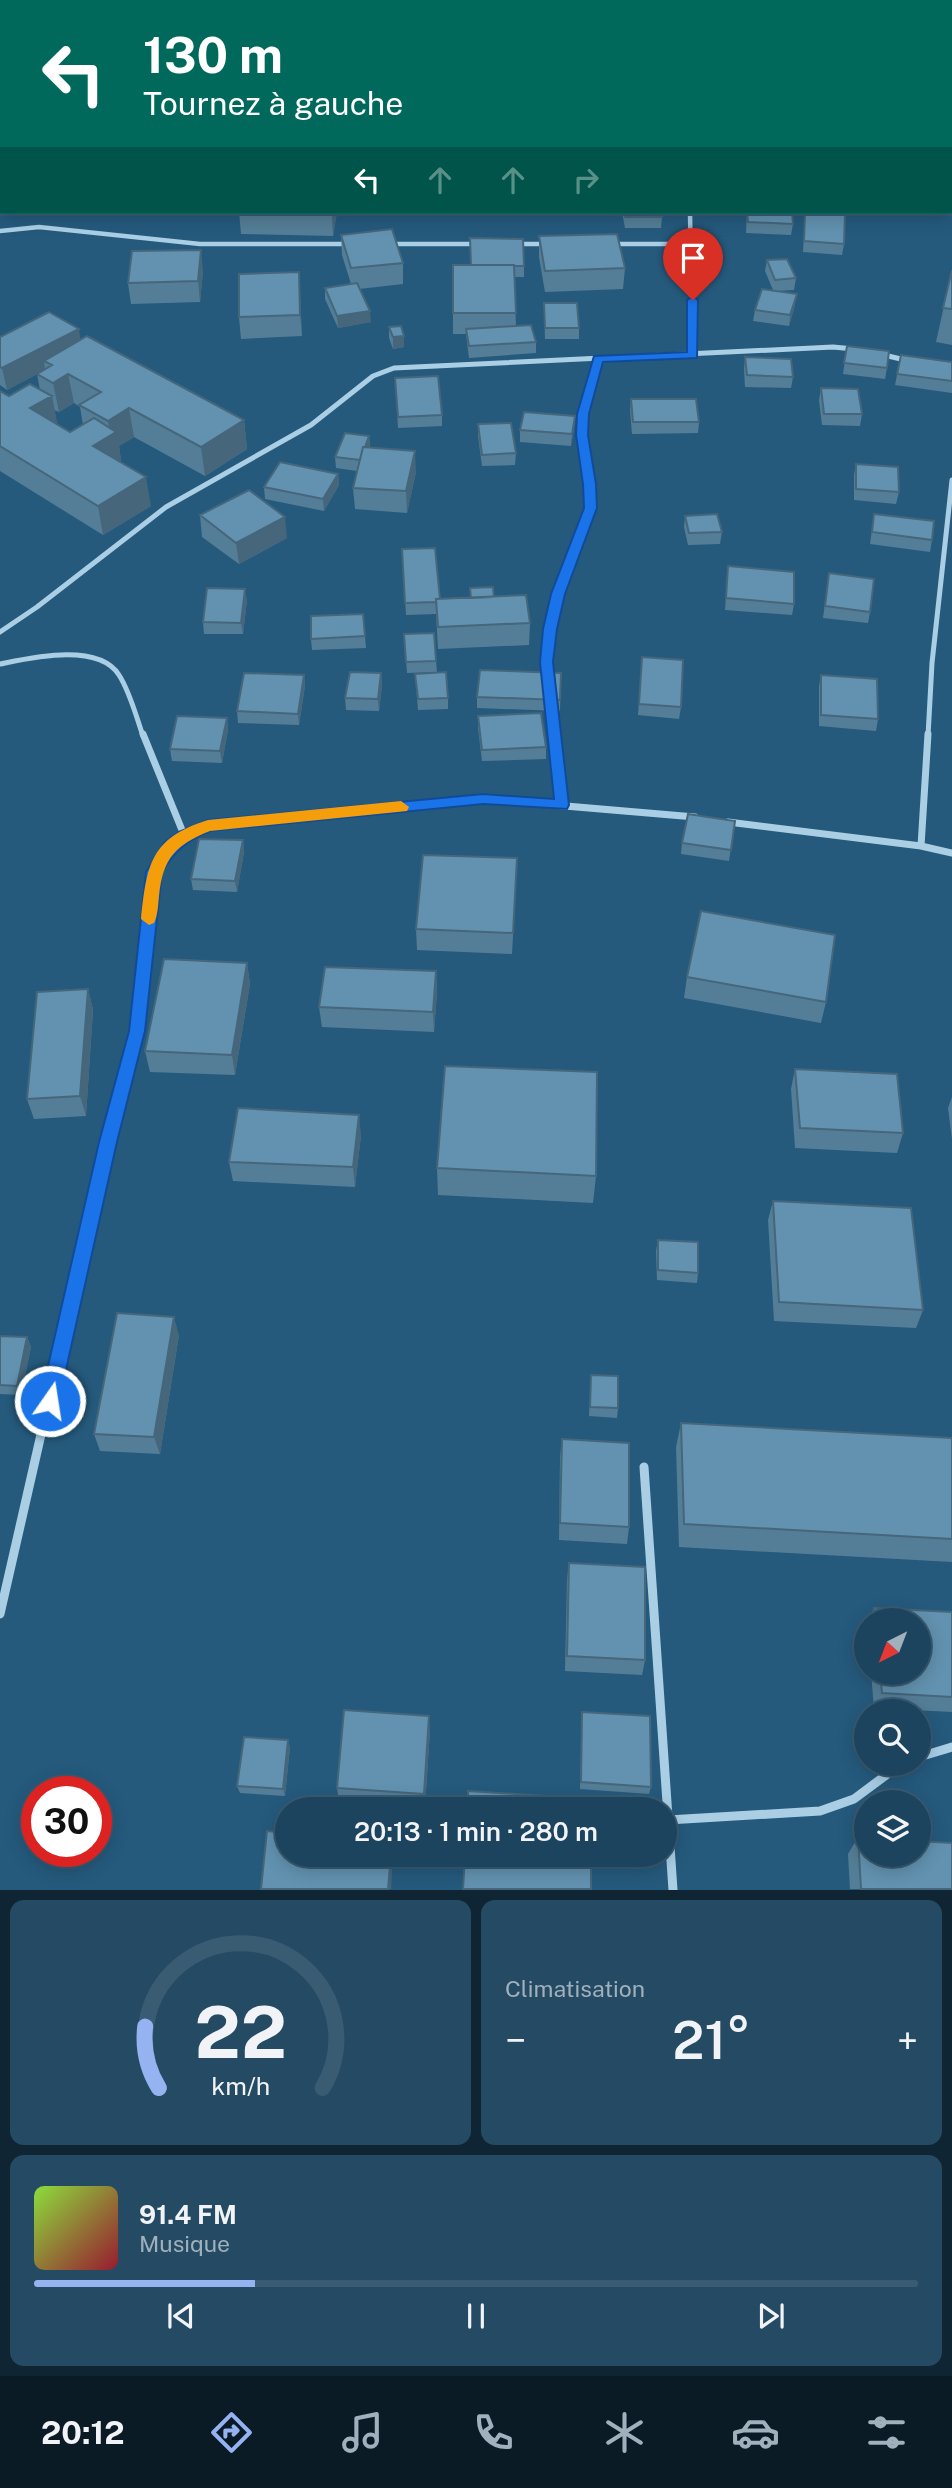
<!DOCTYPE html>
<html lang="fr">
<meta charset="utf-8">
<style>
:root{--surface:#1c445e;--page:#254b64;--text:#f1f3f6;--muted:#a0b0bc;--line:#3a5c73;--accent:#95b2f1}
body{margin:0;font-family:"Public Sans",sans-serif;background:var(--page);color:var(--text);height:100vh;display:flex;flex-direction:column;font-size:26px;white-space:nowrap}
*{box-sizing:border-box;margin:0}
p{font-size:23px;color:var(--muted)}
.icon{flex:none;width:38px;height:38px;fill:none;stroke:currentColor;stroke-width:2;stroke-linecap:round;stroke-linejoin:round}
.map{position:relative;height:1890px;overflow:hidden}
.sheet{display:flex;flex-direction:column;gap:10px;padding:10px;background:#0f2534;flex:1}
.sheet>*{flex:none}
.top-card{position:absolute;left:0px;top:0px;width:952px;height:214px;box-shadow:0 4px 18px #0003,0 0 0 2px var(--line);background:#00695c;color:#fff;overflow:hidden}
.needle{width:46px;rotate:222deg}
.tools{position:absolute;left:854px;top:1608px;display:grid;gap:14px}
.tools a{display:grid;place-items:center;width:77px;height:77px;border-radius:50%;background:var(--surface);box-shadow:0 4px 18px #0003,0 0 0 2px var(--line);font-size:35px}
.speed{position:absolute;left:21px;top:1776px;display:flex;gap:14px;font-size:35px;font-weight:700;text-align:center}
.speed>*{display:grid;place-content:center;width:91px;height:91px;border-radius:50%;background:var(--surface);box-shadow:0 4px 18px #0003,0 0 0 2px var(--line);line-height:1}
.speed .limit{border:10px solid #d22;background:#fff;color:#111}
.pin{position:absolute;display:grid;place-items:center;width:60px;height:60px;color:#fff;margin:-72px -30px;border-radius:50% 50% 50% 0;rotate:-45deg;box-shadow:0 0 7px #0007}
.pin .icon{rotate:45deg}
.me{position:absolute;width:77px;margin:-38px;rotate:13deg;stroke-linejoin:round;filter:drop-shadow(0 0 5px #0008)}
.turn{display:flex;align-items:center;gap:24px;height:147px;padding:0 28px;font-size:32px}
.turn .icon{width:91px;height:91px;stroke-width:2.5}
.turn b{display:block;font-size:49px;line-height:60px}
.lanes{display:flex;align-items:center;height:66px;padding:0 28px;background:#0003;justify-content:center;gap:35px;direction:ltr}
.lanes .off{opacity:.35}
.big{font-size:52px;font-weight:600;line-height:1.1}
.sheet .card{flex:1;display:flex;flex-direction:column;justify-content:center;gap:10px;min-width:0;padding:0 24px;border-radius:14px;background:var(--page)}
.sheet .dial{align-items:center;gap:0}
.dial svg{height:182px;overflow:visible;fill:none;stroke:var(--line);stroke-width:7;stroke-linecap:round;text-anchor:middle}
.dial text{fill:var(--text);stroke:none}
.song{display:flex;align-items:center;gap:21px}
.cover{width:84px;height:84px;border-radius:10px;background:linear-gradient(135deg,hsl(90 70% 55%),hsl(350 70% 35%))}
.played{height:7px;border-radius:4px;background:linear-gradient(90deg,var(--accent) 25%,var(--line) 25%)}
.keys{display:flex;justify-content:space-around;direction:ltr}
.heat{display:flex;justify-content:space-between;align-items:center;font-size:38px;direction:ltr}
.sheet .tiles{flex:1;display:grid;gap:10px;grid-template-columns:1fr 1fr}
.card:last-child{grid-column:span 2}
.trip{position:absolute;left:275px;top:1797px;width:402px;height:70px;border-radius:35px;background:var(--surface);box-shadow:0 4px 18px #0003,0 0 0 2px var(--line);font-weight:600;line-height:70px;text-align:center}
.tab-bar{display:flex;height:112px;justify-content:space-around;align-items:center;background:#0b1b26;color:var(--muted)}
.tab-bar .icon{width:49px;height:49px}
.tab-bar .active{color:var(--accent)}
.tab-bar b{font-size:32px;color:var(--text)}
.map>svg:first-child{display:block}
</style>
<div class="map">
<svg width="952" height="1890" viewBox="0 0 952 1890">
<rect width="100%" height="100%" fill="#255a7d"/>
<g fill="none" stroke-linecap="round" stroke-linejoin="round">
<path stroke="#aacfe5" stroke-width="4.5" d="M 690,212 L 692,327
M 0,231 L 39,227 L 200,244 L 349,244
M 389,244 L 478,244
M 515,244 L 548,244
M 613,244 L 693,244"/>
<path stroke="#aacfe5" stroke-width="5" d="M 692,325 L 693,355
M 880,354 L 909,361
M 0,632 L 37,607 L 166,507 L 311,425 L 373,376 L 394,368 L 833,347 L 854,349
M 0,664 C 30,658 98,642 119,675 C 130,692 136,716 143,736
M 549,683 L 549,649 L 554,616 L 590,507 C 592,484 585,463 582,441 C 580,413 590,385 598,359
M 551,705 L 554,736
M 928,736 L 932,663 L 952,480"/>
<path stroke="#aacfe5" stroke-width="7" d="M 143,734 L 184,835
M 554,734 L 562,805
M 728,822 L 921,846 L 952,853
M 921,846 L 928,734
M 84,1248 L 137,1031 L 154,872 L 170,847 L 184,835 L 208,826 L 483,799 L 695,817"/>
<path stroke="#aacfe5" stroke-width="9" d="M 644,1467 L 673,1890
M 0,1614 L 84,1246
M 919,1757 L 952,1747
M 668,1820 L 820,1811 L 854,1799 L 901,1764"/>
</g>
<path fill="#547e97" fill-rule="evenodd" d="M 0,0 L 26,0 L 26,2 L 2,2 L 2,15 L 0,15 Z
M 712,0 L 932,0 L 932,2 L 713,2 Z
M 239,212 L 337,212 L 333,236 L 241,234 Z
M 464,212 L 492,212 L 492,215 L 464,214 Z
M 622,212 L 661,212 L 662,217 L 661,228 L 625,228 Z
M 747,212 L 792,212 L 793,224 L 791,235 L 746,233 Z
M 805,212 L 844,244 L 842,255 L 803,252 Z
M 341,235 L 403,263 L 403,284 L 359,289 L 371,322 L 338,328 L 325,299 L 325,288 L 351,284 L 342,255 Z
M 539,236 L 625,268 L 623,289 L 545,292 L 539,257 Z
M 767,260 L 796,278 L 794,290 L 776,291 L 795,305 L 789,326 L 753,321 L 755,310 L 773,290 L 765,271 Z
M 453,265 L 524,266 L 524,277 L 514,277 L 516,326 L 536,342 L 536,353 L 469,358 L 466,334 L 453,334 Z
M 952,270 L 952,345 L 936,342 Z
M 203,271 L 200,302 L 131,304 L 128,283 Z
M 299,272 L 302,336 L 241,339 L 239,317 Z
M 544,303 L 579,328 L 579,339 L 545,339 Z
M 389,327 L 404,347 L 393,349 L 389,338 Z
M 0,337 L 80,340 L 244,420 L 247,449 L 205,476 L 134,437 L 119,446 L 121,461 L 120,462 L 151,506 L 103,535 L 0,471 L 0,391 L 9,396 L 40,390 L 37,374 L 43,371 L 7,390 L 0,385 ZM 74,403 L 80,407 L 83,425 L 70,432 L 57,424 L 54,410 L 59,412 Z
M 847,346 L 887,368 L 885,379 L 843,374 Z
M 901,355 L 952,362 L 952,393 L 895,385 Z
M 745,357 L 793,377 L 791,388 L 745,387 L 744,369 Z
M 395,378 L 442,415 L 442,426 L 398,428 Z
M 821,388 L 862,414 L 860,426 L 822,425 L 819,400 Z
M 631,399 L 699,422 L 698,433 L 632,434 L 630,410 Z
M 575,416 L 574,428 L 571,446 L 520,442 L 520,430 Z
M 478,424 L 516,453 L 515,465 L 482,466 L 478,436 Z
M 369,436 L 370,447 L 416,472 L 407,513 L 355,509 L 353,488 L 357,471 L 336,468 L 335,457 Z
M 856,464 L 899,492 L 896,504 L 854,500 L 854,475 Z
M 338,474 L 339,485 L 324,511 L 265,499 L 264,487 Z
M 874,514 L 932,540 L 930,552 L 870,544 Z
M 200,515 L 287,538 L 239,564 L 202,537 Z
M 685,516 L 722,532 L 720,544 L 688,545 L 684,527 Z
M 402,549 L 440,599 L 470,598 L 470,588 L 494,597 L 530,623 L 529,645 L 438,649 L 436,614 L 406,615 Z
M 728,566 L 794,604 L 792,615 L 725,610 Z
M 829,573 L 870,612 L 868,623 L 823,618 Z
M 247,600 L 243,634 L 204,634 L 203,622 Z
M 363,614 L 366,648 L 312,650 L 311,639 Z
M 404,634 L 436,661 L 437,672 L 407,673 Z
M 642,657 L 681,707 L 679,719 L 638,715 Z
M 381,673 L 382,685 L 379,711 L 346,710 L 345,698 Z
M 561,673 L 560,711 L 477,708 L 477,697 Z
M 415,674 L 448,698 L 448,709 L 418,710 Z
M 304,675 L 305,686 L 299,725 L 238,723 L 237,711 Z
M 821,675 L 878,719 L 876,731 L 819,726 L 819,686 Z
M 478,716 L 546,747 L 546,759 L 482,761 L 478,728 Z
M 227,718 L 228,730 L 222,763 L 172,761 L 170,749 Z
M 735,821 L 729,861 L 681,854 L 682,843 Z
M 243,840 L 244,852 L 237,892 L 193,890 L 191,879 Z
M 516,880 L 512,954 L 417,950 L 416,929 Z
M 247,963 L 250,984 L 235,1075 L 150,1072 L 145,1051 Z
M 436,971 L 437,992 L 434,1032 L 322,1027 L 319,1007 Z
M 687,977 L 826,1002 L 821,1023 L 684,998 Z
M 88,989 L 93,1010 L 86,1116 L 34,1119 L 27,1099 Z
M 795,1069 L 903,1133 L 897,1153 L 795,1148 L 791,1089 Z
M 952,1097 L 952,1139 L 948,1108 Z
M 361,1135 L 355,1187 L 233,1181 L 229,1162 Z
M 437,1168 L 596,1176 L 593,1203 L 438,1195 Z
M 773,1201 L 923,1310 L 916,1328 L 774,1321 L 768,1220 Z
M 658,1240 L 698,1273 L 697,1283 L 657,1280 L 656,1251 Z
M 179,1335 L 160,1454 L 100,1451 L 94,1434 Z
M 0,1336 L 27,1337 L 31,1347 L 21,1395 L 0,1394 Z
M 591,1375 L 618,1408 L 617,1418 L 589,1416 Z
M 681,1423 L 952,1438 L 952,1562 L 679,1547 L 676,1447 Z
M 562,1439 L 629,1527 L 627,1544 L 559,1540 L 560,1457 Z
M 569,1563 L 645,1660 L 642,1675 L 565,1671 L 567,1579 Z
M 874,1608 L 952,1612 L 952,1712 L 874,1708 L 871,1673 L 919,1673 L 919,1620 L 868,1620 Z
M 582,1712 L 651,1787 L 649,1794 L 580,1789 Z
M 430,1730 L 425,1807 L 339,1801 L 337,1788 Z
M 290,1747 L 285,1796 L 240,1793 L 237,1786 Z
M 858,1837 L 952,1889 L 850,1889 L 848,1854 Z"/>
<path fill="#45667b" d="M 332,212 L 337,212 L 333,236 L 332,215 Z
M 201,250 L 203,271 L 200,302 L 198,281 Z
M 299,272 L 300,293 L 302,336 L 300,315 Z
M 797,294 L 795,305 L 789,326 L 790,315 Z
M 370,311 L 371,322 L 338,328 L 337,316 Z
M 79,329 L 82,350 L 44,361 L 45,370 L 7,390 L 2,368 Z
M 404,336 L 404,347 L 393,349 L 393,337 Z
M 68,374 L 74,403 L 59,412 L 53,383 Z
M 52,396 L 58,426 L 30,408 Z
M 129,408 L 134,437 L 119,446 L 121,461 L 98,475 L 93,446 L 110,435 L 108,421 Z
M 575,416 L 574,428 L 571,446 L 572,434 Z
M 244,420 L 247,449 L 205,476 L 201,447 Z
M 369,436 L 370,448 L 360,460 Z
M 415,451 L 416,472 L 407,513 L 406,491 Z
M 338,474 L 339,485 L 324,511 L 323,499 Z
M 146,477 L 151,506 L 103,535 L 98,506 Z
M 285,517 L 287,538 L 239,564 L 236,543 Z
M 245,589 L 247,600 L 243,634 L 241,623 Z
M 381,673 L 382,685 L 379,711 L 378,699 Z
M 304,675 L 305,686 L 299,725 L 298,714 Z
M 227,718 L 228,730 L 222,763 L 220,751 Z
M 243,840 L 244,852 L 237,892 L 235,881 Z
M 247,963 L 250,984 L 235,1075 L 232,1055 Z
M 436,971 L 437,992 L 434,1032 L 433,1012 Z
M 88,989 L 93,1010 L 86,1116 L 80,1096 Z
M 359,1115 L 361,1135 L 355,1187 L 353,1167 Z
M 174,1317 L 179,1335 L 160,1454 L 154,1437 Z
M 27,1337 L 31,1347 L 21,1395 L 17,1386 Z
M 429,1716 L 430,1730 L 425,1807 L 424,1794 Z
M 288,1740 L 290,1747 L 285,1796 L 283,1789 Z
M 391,1855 L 393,1855 L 391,1889 L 388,1889 Z"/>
<path fill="#6292b0" stroke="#45667b" stroke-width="2" d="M 250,0 L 305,0 L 304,2 L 250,2 Z
M 343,0 L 387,0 L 387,2 L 342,2 Z
M 401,0 L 466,0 L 466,2 L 401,2 Z
M 599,0 L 625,0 L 625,2 L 599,2 Z
M 643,0 L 662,0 L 662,2 L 643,2 Z
M 239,212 L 332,212 L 332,215 L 238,213 Z
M 624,212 L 661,212 L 662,217 L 625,217 Z
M 747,212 L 792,212 L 793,224 L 748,222 Z
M 805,212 L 845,215 L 844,244 L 804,241 Z
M 392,229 L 403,263 L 351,268 L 341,235 Z
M 617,234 L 625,268 L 545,271 L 539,236 Z
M 470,238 L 523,239 L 524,266 L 514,266 L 514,265 L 471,265 Z
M 201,250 L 198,281 L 128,283 L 132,251 Z
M 787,259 L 796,278 L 775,280 L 767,260 Z
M 453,265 L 514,265 L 516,313 L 453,313 Z
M 952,270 L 952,309 L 943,308 Z
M 299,272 L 300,315 L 239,317 L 239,274 Z
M 357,283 L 370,311 L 337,316 L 325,288 Z
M 762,289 L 797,294 L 790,315 L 755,310 Z
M 544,303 L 577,303 L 579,328 L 545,328 Z
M 49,312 L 79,329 L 2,368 L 0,367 L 0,337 Z
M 531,325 L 536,342 L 469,346 L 466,329 Z
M 401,326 L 404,336 L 393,337 L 389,327 Z
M 87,336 L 244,420 L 201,447 L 129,408 L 108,421 L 79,405 L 101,392 L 68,374 L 53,383 L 37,374 L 52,365 L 44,361 Z
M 847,346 L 889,351 L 887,368 L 844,363 Z
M 901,355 L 952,362 L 952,381 L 897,374 Z
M 745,357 L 791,359 L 793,377 L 747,375 Z
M 438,376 L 442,415 L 398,417 L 395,378 Z
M 30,384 L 52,396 L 30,408 L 70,432 L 94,418 L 116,432 L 93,446 L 146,477 L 98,506 L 0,446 L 0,391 L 9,396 Z
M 821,388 L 858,389 L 862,414 L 824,414 Z
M 631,399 L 696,399 L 699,422 L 633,422 Z
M 524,412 L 575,416 L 572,434 L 520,430 Z
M 511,423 L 516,453 L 482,455 L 478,424 Z
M 345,433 L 369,436 L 365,447 L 363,447 L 360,460 L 335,457 Z
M 363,447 L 415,451 L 406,491 L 353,488 Z
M 280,462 L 338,474 L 323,499 L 264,487 Z
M 856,464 L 898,467 L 899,492 L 856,489 Z
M 249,490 L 285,517 L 236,543 L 200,515 Z
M 717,514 L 722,532 L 689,533 L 685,516 Z
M 874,514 L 934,521 L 932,540 L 872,532 Z
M 435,548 L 440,599 L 436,599 L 436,602 L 405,603 L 402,549 Z
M 728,566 L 794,572 L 794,604 L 726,598 Z
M 829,573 L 874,579 L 870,612 L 825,606 Z
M 493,587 L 494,597 L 471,598 L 470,588 Z
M 207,588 L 245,589 L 241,623 L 203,622 Z
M 526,595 L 530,623 L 438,627 L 436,599 Z
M 363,614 L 365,636 L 311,639 L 311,616 Z
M 434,633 L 436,661 L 406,662 L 404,634 Z
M 642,657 L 683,660 L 681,707 L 639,704 Z
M 480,670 L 561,673 L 560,700 L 477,697 Z
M 350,672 L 381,673 L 378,699 L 345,698 Z
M 446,672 L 448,698 L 418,699 L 415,674 Z
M 244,673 L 304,675 L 298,714 L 237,711 Z
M 821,675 L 877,679 L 878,719 L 821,715 Z
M 541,713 L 546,747 L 482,750 L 478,716 Z
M 177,716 L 227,718 L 220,751 L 170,749 Z
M 688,814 L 735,821 L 731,850 L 682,843 Z
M 199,839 L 243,840 L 235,881 L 191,879 Z
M 423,855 L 517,858 L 513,933 L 416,929 Z
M 701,911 L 835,935 L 826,1002 L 687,977 Z
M 164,959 L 247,963 L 232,1055 L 145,1051 Z
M 325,967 L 436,971 L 433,1012 L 319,1007 Z
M 88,989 L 80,1096 L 27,1099 L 37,992 Z
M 445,1066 L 597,1072 L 596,1176 L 437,1168 Z
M 795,1069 L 897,1074 L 903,1133 L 800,1128 Z
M 238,1108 L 359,1115 L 353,1167 L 229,1162 Z
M 773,1201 L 911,1208 L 923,1310 L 779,1302 Z
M 658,1240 L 698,1242 L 698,1273 L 658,1270 Z
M 117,1313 L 174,1317 L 154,1437 L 94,1434 Z
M 0,1336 L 27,1337 L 17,1386 L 0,1385 Z
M 591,1375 L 618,1376 L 618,1408 L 590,1407 Z
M 681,1423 L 952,1438 L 952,1539 L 684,1524 Z
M 562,1439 L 629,1443 L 629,1527 L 560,1523 Z
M 569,1563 L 645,1567 L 645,1660 L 567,1656 Z
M 874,1608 L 952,1612 L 952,1697 L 882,1693 L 880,1673 L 919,1673 L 919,1620 L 875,1620 Z
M 344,1710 L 429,1716 L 424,1794 L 337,1788 Z
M 582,1712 L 650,1716 L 651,1787 L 581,1782 Z
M 244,1737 L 288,1740 L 283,1789 L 237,1786 Z
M 468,1791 L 592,1799 L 592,1810 L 468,1810 Z
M 267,1831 L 287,1833 L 287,1855 L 391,1855 L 388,1889 L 261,1889 Z
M 858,1837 L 866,1838 L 866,1855 L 919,1855 L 919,1841 L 952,1843 L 952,1889 L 861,1889 Z
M 465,1855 L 591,1855 L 591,1889 L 463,1889 Z"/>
<path fill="#1a73e8" stroke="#114b97" stroke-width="2" d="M 693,296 L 698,300 L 697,358 L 603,362 L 589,414 L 588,435 L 596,484 L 597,508 L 565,594 L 557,629 L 553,662 L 569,805 L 567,809 L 483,804 L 210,831 C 186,841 175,851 162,872 L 145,1031 L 117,1142 L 59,1401 L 57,1407 L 50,1410 L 43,1407 L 40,1401 L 99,1142 L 129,1031 L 146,872 L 164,843 L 179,832 L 208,820 L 483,794 L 554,799 L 540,662 L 543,629 L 551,594 L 584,508 L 583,484 L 576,435 L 577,414 L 594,356 L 687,352 L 687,300 Z"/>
<path fill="#f59e0b" d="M 401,801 L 409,807 L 407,811 L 210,831 C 175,845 163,858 159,896 C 158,905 158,915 154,923 L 149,925 L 141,919 C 147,865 150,838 208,820 Z"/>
</svg>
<div class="tools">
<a><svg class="needle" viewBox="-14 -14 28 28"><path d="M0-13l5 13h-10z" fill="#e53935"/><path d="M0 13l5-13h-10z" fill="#a0b0bc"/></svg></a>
<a><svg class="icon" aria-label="search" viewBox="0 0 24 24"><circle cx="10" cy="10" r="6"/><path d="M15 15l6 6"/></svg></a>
<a><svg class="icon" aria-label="layers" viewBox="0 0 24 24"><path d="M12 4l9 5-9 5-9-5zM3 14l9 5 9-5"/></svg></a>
</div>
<div class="speed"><div class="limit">30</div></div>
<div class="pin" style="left:693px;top:300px;background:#d93025"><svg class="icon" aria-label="arrive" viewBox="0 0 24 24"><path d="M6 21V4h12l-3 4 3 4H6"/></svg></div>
<svg class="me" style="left:50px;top:1401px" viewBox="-20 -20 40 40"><circle r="17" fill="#1a73e8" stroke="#fff" stroke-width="3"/><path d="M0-11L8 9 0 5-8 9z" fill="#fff"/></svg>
<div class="trip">20:13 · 1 min · 280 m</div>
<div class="top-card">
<div class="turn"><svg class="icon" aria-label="left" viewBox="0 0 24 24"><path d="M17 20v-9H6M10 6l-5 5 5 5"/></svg><div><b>130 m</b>Tournez à gauche</div></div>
<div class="lanes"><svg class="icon" aria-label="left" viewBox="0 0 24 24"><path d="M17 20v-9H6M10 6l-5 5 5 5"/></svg><svg class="icon off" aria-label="ahead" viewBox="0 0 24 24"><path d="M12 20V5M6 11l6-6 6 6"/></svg><svg class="icon off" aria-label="ahead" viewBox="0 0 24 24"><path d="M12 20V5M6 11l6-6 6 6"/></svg><svg class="icon off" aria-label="right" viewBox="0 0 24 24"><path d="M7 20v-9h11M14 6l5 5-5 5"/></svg></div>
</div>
</div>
<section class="sheet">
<div class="tiles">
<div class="card dial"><svg viewBox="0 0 100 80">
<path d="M14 69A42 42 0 1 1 86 69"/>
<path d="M14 69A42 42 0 0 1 8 42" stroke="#95b2f1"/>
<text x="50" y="56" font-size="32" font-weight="700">22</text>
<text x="50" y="72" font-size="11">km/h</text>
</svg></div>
<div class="card"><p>Climatisation</p>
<div class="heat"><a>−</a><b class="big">21°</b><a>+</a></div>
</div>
<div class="card">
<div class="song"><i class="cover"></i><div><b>91.4 FM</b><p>Musique</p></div></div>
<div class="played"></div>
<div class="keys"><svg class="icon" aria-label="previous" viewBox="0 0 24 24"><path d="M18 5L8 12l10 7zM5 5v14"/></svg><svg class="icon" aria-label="pause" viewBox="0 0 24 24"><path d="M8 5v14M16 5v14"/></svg><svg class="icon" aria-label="next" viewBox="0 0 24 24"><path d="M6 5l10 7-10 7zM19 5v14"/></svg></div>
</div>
</div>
</section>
<nav class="tab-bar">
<b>20:12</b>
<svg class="icon active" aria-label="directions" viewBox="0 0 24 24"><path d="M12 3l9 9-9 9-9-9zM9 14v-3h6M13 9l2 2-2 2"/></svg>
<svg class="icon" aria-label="music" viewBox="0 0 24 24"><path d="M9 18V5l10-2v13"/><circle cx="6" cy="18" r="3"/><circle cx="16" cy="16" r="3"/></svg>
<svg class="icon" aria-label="phone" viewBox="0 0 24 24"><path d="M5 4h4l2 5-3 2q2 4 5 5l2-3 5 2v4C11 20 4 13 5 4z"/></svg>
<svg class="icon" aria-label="climate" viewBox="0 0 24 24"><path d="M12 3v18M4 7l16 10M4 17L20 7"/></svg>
<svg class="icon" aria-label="car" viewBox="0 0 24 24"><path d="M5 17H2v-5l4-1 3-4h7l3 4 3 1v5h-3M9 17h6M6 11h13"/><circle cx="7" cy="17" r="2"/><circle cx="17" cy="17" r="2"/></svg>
<svg class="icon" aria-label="filters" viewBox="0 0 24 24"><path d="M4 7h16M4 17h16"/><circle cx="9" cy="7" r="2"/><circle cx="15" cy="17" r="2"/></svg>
</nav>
